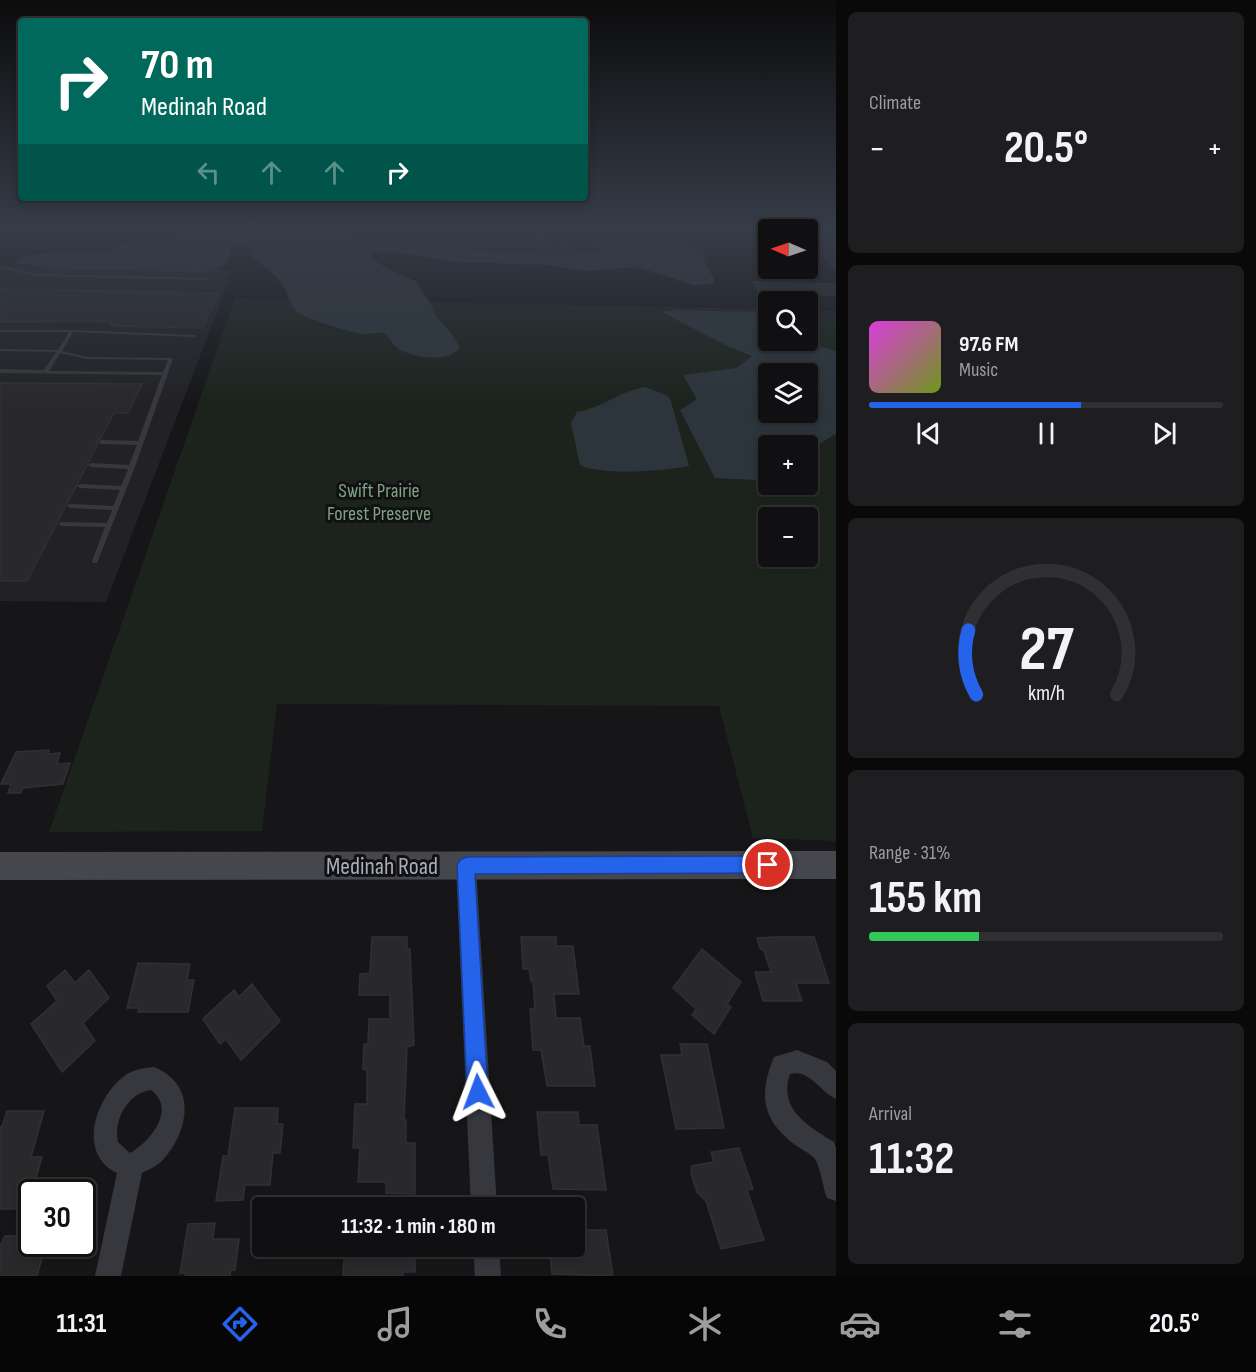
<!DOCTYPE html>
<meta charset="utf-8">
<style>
:root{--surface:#101012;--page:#1e1e20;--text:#f1f3f6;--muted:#9c9d9f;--line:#303032;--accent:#2563eb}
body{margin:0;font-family:"Sofia Sans Condensed",sans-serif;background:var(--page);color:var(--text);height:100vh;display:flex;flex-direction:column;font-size:22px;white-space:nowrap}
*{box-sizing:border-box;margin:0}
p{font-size:20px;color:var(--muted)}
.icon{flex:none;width:33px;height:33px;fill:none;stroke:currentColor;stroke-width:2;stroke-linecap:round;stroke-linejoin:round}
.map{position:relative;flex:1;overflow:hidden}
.sheet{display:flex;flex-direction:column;gap:12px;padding:12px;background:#09090a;width:420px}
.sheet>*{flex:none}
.top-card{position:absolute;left:18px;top:18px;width:570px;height:183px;border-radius:6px;box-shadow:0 3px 9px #0003,0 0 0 2px var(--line);background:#00695c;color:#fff;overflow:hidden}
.needle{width:39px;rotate:272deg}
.controls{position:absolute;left:758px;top:219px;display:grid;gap:12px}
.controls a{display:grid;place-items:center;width:60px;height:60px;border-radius:6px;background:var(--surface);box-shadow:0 3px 9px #0003,0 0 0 2px var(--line);font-size:30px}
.speed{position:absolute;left:18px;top:1179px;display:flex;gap:12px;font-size:30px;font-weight:700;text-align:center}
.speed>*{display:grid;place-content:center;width:78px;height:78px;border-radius:50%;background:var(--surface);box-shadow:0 3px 9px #0003,0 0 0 2px var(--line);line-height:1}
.speed .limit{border:3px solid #111;border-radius:9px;background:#fff;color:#111}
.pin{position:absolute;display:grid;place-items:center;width:51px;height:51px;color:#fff;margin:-26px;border:3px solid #fff;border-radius:50%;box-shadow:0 2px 6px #0007}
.me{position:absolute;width:66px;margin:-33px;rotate:357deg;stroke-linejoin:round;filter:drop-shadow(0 0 4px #0008)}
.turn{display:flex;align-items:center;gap:21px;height:126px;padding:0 24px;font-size:27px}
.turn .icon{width:78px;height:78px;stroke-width:2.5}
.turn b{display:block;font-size:42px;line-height:51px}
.lanes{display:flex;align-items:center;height:57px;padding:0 24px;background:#0003;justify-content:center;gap:30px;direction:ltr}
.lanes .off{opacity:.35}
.big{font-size:45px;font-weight:700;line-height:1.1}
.sheet .card{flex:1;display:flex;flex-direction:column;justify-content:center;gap:9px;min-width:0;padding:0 21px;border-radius:9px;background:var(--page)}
.sheet .dial{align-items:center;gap:0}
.dial svg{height:156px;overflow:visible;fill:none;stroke:var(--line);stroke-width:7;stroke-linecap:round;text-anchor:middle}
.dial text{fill:var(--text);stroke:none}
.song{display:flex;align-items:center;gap:18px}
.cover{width:72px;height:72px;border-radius:9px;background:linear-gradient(135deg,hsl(300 70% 55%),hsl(80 70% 35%))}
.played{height:6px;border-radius:3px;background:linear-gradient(90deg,var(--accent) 60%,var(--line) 60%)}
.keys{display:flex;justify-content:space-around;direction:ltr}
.heat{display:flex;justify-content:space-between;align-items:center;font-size:33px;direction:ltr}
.charge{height:9px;border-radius:4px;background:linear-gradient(90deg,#34c759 31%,var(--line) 0)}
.trip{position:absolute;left:252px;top:1197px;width:333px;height:60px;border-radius:6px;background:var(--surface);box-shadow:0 3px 9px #0003,0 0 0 2px var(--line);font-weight:700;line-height:60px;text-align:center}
.dock{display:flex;height:96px;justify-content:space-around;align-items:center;background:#060607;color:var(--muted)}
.dock .icon{width:42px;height:42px}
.dock .active{color:var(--accent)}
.dock b{font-size:27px;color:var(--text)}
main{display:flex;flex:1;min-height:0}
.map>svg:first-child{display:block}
</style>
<main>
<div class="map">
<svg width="836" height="1276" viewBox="0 0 836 1276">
<rect width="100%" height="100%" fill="#161618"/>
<path fill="#222225" d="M 354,227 L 686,227 L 711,261 L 353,249 Z
M 0,266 L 233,270 L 106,602 L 0,601 L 0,351 L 14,351 L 0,350 Z"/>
<path fill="#1c231d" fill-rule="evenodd" d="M 235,298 L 768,309 L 768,340 L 807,340 L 807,310 L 836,311 L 836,841 L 753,838 L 719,706 L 277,704 L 262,831 L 49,832 ZM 768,374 L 807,374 L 807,412 L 768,412 ZM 768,446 L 807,446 L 807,484 L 768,484 ZM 768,518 L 807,518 L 807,556 L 768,556 Z"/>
<path fill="#2c353c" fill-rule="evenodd" d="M 216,227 L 351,227 L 352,242 L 355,246 L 424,246 L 486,252 L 557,254 L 686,249 C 704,252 705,265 714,279 L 713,284 L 693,285 L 638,267 L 587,271 L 545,265 L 459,262 L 386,251 L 371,253 L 371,258 L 388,269 L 415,281 L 430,302 L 435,315 L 452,334 L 460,348 C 447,364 409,358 395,346 C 390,342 390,335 383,333 C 376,332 370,334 364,334 C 353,333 307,319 298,313 C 290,308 289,296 285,289 C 278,277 263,264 251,257 L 252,249 L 239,245 L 232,247 L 227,263 L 216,269 L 200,272 L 54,269 L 15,263 L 22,257 L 44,253 L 108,251 L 137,239 L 176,236 L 200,230 L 212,231 Z
M 674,310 L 757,312 L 768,315 L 768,340 L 807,339 L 812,344 L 836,351 L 836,434 L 807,451 L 807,446 L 768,446 L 768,475 L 756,480 L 715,478 L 680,410 L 697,399 L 683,375 L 736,368 L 752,356 L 727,346 L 662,312 ZM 768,374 L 807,374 L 807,412 L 768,412 Z
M 645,387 L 666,395 L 670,398 L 689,466 C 665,471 601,476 580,465 L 571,423 L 577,412 C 602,408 620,391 645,387 Z"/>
<path fill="#29292c" stroke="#303034" stroke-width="1.5" d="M 393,227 L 510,227 L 511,239 L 515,246 L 469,247 L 468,242 L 393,243 Z
M 589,227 L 671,227 L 685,247 L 600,249 Z
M 807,231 L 826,231 L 836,242 L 836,270 L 807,235 Z
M 753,282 L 836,284 L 836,295 L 760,293 Z
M 0,289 L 219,293 L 202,328 L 113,326 L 114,324 L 110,324 L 112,321 L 0,322 Z
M 0,383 L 142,384 L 128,413 L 114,413 L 101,438 L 96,441 L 98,444 L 27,581 L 0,581 Z
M 49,750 L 48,754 L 60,753 L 57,764 L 70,763 L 63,784 L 23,788 L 21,793 L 8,793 L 11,784 L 1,784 L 16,752 Z
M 372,937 L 407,937 L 407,949 L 410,949 L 414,1045 L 407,1047 L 404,1120 L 406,1120 L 406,1143 L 415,1143 L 415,1194 L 386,1193 L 386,1182 L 358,1182 L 360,1148 L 353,1148 L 355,1104 L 367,1104 L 367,1070 L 363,1069 L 364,1044 L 368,1044 L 369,1019 L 390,1019 L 390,995 L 359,995 L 360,974 L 370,973 Z
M 521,937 L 556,937 L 556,946 L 573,946 L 579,994 L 554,994 L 556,1018 L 580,1018 L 584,1046 L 590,1046 L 595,1086 L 547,1086 L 541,1050 L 533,1050 L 530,1009 L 535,1009 L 533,981 L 531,981 L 529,969 L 523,969 Z
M 773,937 L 814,937 L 829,983 L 796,983 L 802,1001 L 763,1001 L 755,972 L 771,972 L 764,951 L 760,948 L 757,938 Z
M 702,949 L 741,982 L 727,1004 L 731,1007 L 714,1034 L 692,1015 L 696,1009 L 673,988 Z
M 138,963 L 190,964 L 187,980 L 194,980 L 188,1012 L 138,1012 L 139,1008 L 127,1008 Z
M 65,970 L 75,983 L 89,970 L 109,998 L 83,1023 L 95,1041 L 62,1072 L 31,1024 L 57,1001 L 47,986 Z
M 252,984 L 280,1021 L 241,1060 L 226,1039 L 220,1044 L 203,1019 L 234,990 L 239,997 Z
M 680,1044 L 707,1044 L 724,1128 L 676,1129 L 661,1055 L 682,1055 Z
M 235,1108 L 278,1108 L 277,1124 L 283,1124 L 280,1153 L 273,1153 L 270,1185 L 245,1185 L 243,1200 L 216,1201 L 223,1156 L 228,1156 Z
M 7,1111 L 44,1111 L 31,1157 L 42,1157 L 27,1209 L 0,1209 L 0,1127 L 2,1127 Z
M 537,1112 L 578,1112 L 579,1125 L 597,1125 L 606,1190 L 553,1189 L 548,1155 L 541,1155 Z
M 739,1148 L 753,1189 L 747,1190 L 764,1240 L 721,1249 L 706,1201 L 697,1192 L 691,1174 L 692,1166 L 714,1162 L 711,1152 Z
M 215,1223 L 213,1239 L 239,1239 L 235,1270 L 231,1270 L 230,1276 L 185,1276 L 186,1273 L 180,1273 L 188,1224 Z
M 574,1230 L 606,1230 L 613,1276 L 552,1274 L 549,1246 L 574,1246 Z
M 5,1236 L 32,1236 L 32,1244 L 46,1244 L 37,1276 L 0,1276 L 0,1246 Z
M 345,1246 L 415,1246 L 415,1272 L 403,1272 L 403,1276 L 343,1276 Z"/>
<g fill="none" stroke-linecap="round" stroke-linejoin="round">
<path fill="#37383d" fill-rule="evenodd" d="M 4,227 L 9,227 L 0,232 L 0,229 Z
M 536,227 L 540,227 L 546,247 L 525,247 L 523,246 L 525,245 L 543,245 L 540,238 L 515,239 L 513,238 L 515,237 L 539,236 L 537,230 L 513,231 L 511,230 Z
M 558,227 L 562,227 L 570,247 L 567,246 Z
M 366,230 L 390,230 L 392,231 L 390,232 L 365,232 Z
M 0,266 L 36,274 L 207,278 L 209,279 L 207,280 L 36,276 L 0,268 Z
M 0,330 L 72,330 L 194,335 L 196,336 L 194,337 L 73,332 L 62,351 L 87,357 L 171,358 L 173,359 L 135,467 L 97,563 L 93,563 L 92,561 L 105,527 L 61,526 L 58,524 L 61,522 L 107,523 L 112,510 L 70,508 L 67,506 L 70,504 L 113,506 L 120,490 L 80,488 L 77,486 L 80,484 L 121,486 L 128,469 L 91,467 L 88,465 L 91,463 L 129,465 L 137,445 L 101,444 L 98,442 L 101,440 L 138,441 L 162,375 L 0,373 L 0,369 L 44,370 L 56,352 L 0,351 L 0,349 L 58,350 L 69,332 L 0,332 ZM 60,353 L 87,359 L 168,360 L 163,372 L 49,371 Z"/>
<path fill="#37383d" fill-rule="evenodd" d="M 466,857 L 473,859 L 476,866 L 497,1208 L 471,1208 L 456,866 L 459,859 Z
M 797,1050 L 827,1062 L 836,1071 L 836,1099 C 820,1092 810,1069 790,1074 C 778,1109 808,1126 834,1142 L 836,1148 L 836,1201 L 827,1198 C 823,1188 820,1164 814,1158 C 807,1151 797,1147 790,1141 C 760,1116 760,1091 774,1057 Z
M 154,1067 C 198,1085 189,1131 162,1161 C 157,1166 148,1170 142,1173 L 121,1276 L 95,1276 L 117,1173 C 77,1154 95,1099 123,1077 C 131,1070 143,1068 154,1067 ZM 151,1090 C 177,1109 150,1142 130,1153 L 118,1142 C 113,1120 128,1093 151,1090 Z
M 473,1246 L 499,1246 L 501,1276 L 475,1276 Z"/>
<path fill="#45474d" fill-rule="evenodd" d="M 836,851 L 836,879 L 0,880 L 0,852 Z"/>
</g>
<linearGradient id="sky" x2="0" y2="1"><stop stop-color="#0c0c0d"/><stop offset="0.56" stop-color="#363c48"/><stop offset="1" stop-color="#363c48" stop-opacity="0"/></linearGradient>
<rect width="836" height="406" fill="url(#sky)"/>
<path fill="#2563eb" stroke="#184099" stroke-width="1.5" d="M 768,856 L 774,859 L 777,865 L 774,871 L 768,873 L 475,874 L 488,1092 L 485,1100 L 478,1103 L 470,1100 L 467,1092 L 457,866 L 460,860 L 466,857 Z"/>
<g text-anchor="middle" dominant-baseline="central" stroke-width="6" stroke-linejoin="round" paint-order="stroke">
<g font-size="20" fill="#7fa381" stroke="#111113">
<text x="379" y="491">Swift Prairie<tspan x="379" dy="23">Forest Preserve</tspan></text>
</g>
<g font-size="24" fill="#a8adb8" stroke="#111113">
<text x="382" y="866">Medinah Road</text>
</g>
</g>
</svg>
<div class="controls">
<a><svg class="needle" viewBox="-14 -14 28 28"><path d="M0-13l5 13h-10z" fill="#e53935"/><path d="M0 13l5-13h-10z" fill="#9c9d9f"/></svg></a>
<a><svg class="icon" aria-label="search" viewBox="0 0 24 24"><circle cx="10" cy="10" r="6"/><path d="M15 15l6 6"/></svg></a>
<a><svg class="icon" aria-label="layers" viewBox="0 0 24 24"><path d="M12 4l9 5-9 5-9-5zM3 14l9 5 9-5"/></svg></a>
<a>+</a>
<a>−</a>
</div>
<div class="speed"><div class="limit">30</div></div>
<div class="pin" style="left:768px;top:865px;background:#d93025"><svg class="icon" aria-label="arrive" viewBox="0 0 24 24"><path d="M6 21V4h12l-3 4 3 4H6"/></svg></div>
<svg class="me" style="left:478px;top:1092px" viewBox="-20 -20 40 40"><path d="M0-17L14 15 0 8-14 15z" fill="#2563eb" stroke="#fff" stroke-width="4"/></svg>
<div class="trip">11:32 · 1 min · 180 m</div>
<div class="top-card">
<div class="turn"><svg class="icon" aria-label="right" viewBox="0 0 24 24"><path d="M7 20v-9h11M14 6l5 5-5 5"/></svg><div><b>70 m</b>Medinah Road</div></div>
<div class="lanes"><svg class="icon off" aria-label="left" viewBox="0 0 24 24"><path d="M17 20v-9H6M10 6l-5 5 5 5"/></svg><svg class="icon off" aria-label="ahead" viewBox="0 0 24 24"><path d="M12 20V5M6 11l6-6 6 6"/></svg><svg class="icon off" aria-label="ahead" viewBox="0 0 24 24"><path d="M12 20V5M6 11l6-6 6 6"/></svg><svg class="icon" aria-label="right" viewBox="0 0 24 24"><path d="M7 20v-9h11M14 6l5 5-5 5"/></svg></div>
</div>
</div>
<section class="sheet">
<div class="card"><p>Climate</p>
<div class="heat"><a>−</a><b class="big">20.5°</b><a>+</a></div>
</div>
<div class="card">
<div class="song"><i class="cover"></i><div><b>97.6 FM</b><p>Music</p></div></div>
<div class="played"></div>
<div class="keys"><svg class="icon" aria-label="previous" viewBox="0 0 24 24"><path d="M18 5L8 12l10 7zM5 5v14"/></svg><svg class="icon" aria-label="pause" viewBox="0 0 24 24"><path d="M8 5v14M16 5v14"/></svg><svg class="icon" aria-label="next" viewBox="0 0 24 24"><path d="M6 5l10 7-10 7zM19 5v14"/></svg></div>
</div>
<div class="card dial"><svg viewBox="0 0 100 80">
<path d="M14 69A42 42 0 1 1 86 69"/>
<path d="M14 69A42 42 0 0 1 10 36" stroke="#2563eb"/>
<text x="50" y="56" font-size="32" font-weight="700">27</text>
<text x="50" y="72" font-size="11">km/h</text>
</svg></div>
<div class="card"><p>Range · 31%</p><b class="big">155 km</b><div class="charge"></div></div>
<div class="card"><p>Arrival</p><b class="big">11:32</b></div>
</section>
</main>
<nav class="dock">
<b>11:31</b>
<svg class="icon active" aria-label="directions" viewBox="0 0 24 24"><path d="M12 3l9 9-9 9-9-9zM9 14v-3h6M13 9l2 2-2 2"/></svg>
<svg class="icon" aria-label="music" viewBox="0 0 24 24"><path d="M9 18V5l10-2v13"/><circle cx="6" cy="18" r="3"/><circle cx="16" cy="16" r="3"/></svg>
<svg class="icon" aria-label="phone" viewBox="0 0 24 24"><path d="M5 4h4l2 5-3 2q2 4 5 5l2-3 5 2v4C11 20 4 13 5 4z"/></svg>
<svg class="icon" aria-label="climate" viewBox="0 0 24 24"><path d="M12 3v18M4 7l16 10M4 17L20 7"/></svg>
<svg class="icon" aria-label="car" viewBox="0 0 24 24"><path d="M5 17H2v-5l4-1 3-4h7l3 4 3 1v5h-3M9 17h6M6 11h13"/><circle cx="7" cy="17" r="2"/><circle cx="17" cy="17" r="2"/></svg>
<svg class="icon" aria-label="filters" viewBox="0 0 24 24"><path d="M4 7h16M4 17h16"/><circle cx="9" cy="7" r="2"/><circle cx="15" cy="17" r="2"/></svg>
<b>20.5°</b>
</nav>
